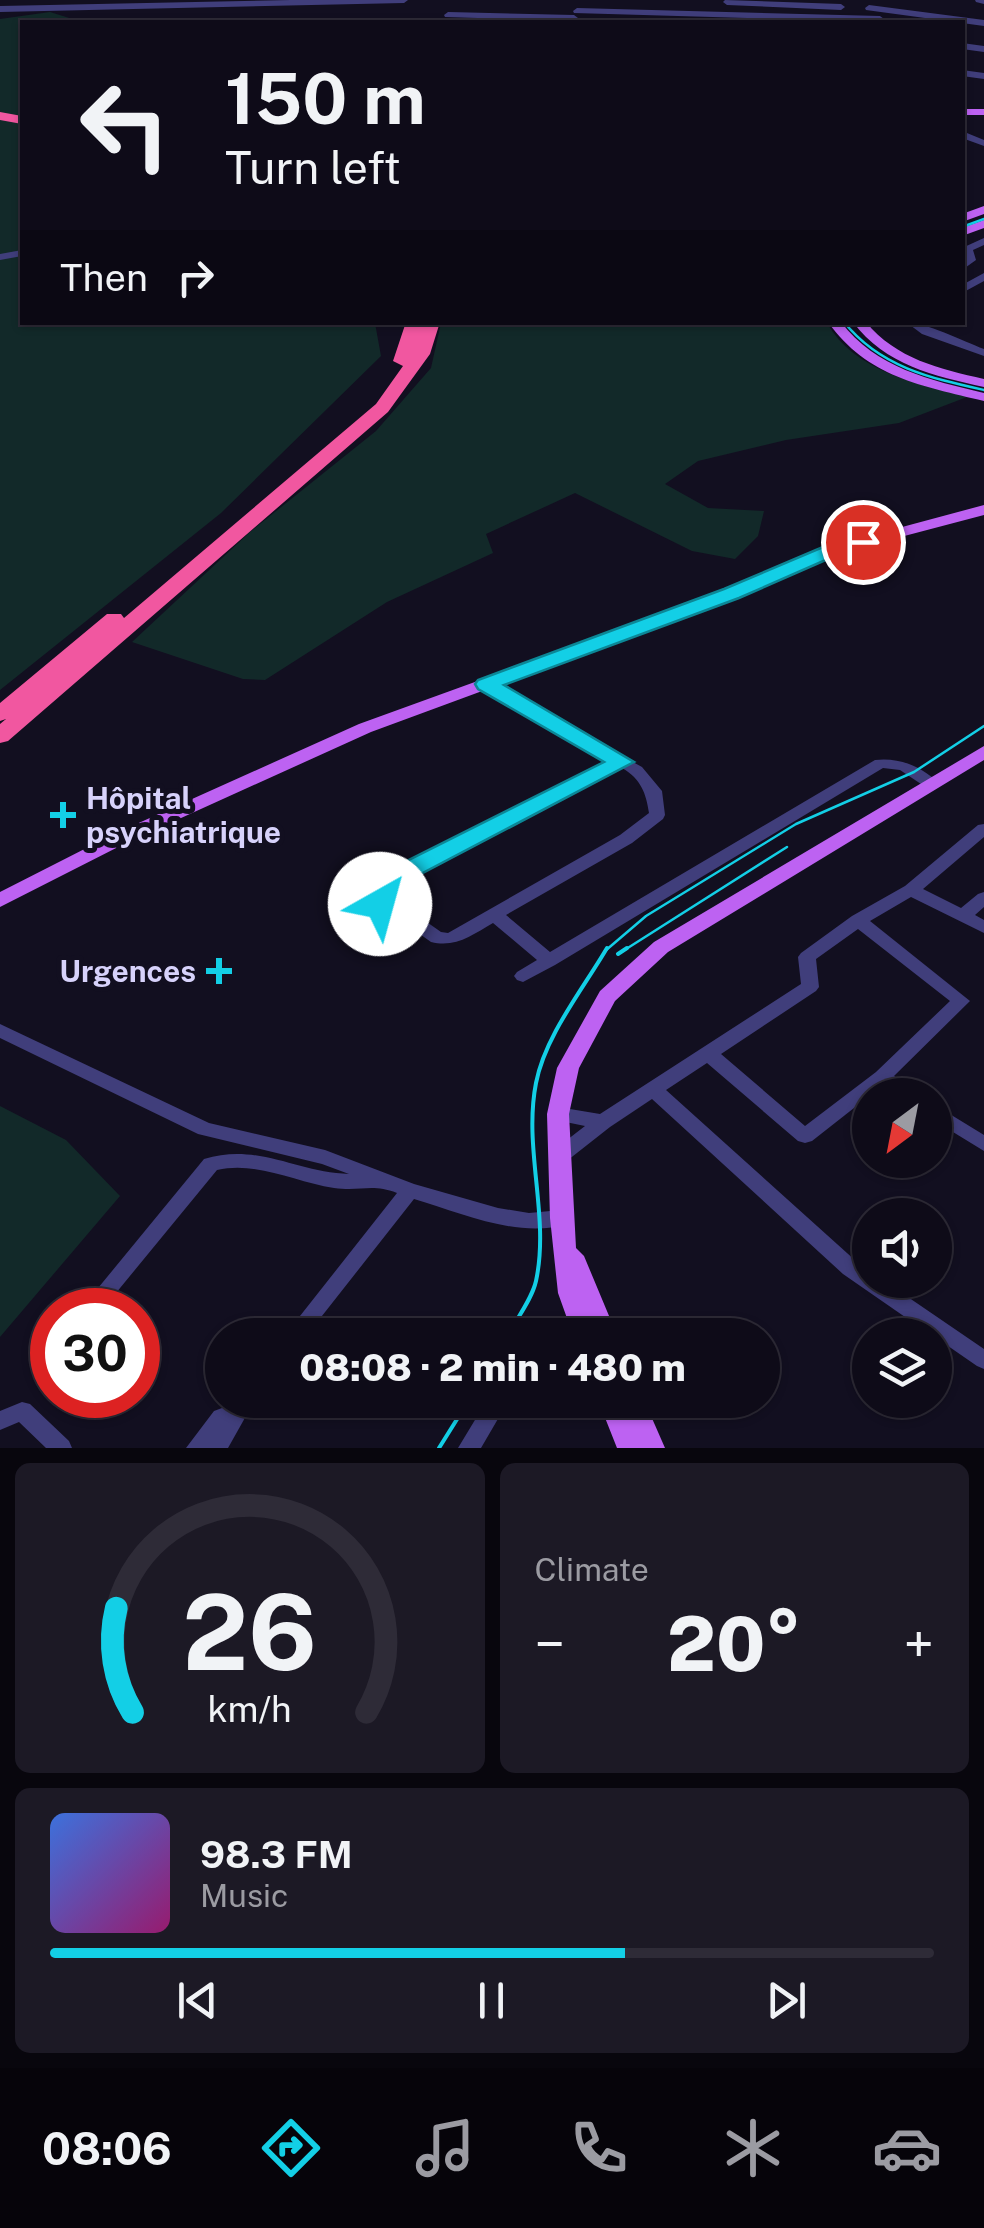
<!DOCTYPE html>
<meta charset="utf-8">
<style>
:root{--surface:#0e0b18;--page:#1c1925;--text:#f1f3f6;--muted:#9b9ba2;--line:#2e2b37;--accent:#13cfe6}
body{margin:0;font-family:"Public Sans",sans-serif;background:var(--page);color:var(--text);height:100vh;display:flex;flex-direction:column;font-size:38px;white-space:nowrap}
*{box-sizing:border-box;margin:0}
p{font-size:32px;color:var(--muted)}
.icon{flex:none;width:55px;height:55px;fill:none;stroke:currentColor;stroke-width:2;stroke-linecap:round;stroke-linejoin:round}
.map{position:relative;height:1448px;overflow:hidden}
.side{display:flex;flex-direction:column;gap:15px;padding:15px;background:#08060d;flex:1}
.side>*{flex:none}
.top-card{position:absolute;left:20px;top:20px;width:945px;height:305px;border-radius:0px;box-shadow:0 2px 8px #0004,0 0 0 2px var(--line);background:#0e0b18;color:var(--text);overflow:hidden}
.needle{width:65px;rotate:212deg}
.fabs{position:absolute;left:852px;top:1078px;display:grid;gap:20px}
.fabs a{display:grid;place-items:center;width:100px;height:100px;border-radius:50%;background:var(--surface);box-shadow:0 2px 8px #0004,0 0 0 2px var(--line);font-size:50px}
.speed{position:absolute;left:30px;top:1288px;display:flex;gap:20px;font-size:50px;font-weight:700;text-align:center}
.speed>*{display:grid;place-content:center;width:130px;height:130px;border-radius:50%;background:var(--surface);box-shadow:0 2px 8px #0004,0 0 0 2px var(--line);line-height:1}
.speed .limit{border:15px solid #d22;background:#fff;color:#111}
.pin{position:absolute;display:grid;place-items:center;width:85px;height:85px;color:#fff;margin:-42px;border:5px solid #fff;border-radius:50%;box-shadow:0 2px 10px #0007}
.me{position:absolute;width:110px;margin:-55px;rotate:38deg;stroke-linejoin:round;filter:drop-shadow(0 0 8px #0008)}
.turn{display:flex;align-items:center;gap:35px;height:210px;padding:0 40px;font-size:45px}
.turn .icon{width:130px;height:130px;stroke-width:2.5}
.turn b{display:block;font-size:70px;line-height:85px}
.then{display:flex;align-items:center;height:95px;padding:0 40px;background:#0003;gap:20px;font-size:38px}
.big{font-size:75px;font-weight:800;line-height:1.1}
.side .tile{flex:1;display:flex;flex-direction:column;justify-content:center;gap:15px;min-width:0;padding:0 35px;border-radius:15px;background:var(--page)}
.side .dial{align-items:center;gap:0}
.dial svg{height:260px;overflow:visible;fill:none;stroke:var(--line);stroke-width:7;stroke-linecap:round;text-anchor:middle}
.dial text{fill:var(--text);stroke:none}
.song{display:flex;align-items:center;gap:30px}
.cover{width:120px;height:120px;border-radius:15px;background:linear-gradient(135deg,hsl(220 70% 55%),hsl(320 70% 35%))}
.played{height:10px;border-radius:5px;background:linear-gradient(90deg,var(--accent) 65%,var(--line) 65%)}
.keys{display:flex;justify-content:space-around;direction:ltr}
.heat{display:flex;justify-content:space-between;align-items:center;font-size:55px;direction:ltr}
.side .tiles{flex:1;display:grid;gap:15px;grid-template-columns:1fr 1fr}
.tile:last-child{grid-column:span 2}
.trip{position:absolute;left:205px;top:1318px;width:575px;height:100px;border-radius:50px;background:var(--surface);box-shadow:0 2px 8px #0004,0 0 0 2px var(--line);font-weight:800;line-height:100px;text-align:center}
.menu{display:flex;height:160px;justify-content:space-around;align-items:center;background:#06040a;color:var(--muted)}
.menu .icon{width:70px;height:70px}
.menu .active{color:var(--accent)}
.menu b{font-size:45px;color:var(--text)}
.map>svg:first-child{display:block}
</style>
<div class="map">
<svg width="984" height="1448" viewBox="0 0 984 1448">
<rect width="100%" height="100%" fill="#120f20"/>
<path fill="#122929" d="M 50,12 L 82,22 L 22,22 L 22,322 L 375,323 L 381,356 L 221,513 L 0,690 L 0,19 Z
M 441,323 L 827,323 C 854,371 917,384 967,397 L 899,423 L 786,440 L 698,461 L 665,484 L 708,508 L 764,511 L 758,536 L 735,559 L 692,551 L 575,493 L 486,534 L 493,553 L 387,602 L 265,680 L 243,679 L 132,642 L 250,532 L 376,431 L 431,368 Z
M 0,1106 L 66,1140 L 120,1196 L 0,1337 Z"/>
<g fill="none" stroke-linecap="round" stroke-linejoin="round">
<path fill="#403e7b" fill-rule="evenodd" d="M 291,0 L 408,0 L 404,3 L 0,12 L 0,6 Z
M 725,0 L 841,4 L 845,7 L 841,10 L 727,5 L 723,2 Z
M 975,0 L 984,0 L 984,4 L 976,2 Z
M 869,5 L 984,20 L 984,26 L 866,10 L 865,8 Z
M 577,8 L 880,16 L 884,19 L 880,22 L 574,13 L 573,11 Z
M 448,12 L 574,15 L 578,18 L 574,21 L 445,17 L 444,15 Z
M 251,19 L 262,22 L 247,22 Z
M 962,43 L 984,46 L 984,52 L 962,49 Z
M 962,70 L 984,73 L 984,79 L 962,76 Z
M 962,131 L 984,140 L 984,146 L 962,138 Z
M 984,238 L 984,245 L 973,250 L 976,260 L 962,270 L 962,261 L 965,259 L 962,248 Z
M 22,250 L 22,256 L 0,260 L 0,254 Z
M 984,273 L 984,281 L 962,293 L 962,285 Z
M 906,322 C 925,322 963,341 984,349 L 984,356 L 922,334 Z
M 486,681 L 642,767 L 662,791 L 665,815 L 663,819 L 632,843 L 506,915 L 550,952 L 875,760 C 900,757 922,767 940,784 L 937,788 L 927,788 L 900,770 L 883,768 L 555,965 L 523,982 L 517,980 L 514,976 L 517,972 L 537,960 L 493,923 C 472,935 456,948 431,942 L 383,908 C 359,915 335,911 343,881 L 367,871 L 386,875 L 611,762 L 481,688 L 479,685 ZM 622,768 C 641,779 646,793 649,813 L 620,835 L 448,933 L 441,932 L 394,899 L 398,886 L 397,883 ZM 369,883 L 381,888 L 378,897 L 367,901 L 357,896 L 357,888 Z
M 984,824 L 984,837 L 923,889 L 961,908 L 978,894 L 984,892 L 984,907 L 975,915 L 984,920 L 984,933 L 911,897 L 870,921 L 970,1001 L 894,1076 L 916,1090 L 918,1095 L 895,1095 L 882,1086 L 812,1141 L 805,1143 L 798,1141 L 707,1063 L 666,1090 L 857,1262 L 870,1271 L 870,1280 L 883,1280 L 984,1349 L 984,1369 L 977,1366 L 935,1337 L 935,1335 L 931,1335 L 843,1274 L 652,1099 L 610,1127 L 568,1160 L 561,1162 L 554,1160 L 552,1155 L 554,1150 L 585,1126 L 551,1119 L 549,1114 L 551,1109 L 558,1107 L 600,1114 L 801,984 L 798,957 L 801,953 L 852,916 L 905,886 L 978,825 ZM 858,929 L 950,1001 L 876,1072 L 805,1126 L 721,1054 L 816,991 L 819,987 L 816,959 Z
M 0,1024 L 209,1123 L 325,1150 L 414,1184 L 498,1208 L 529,1213 L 561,1210 L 568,1212 L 571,1218 L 568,1224 C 518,1239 462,1213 414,1199 L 307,1335 L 285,1335 L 397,1193 C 371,1183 361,1192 334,1188 C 295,1182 257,1161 217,1170 L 102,1310 L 80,1310 L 204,1159 C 258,1142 297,1173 349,1174 L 322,1164 L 198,1134 L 0,1038 Z
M 935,1105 L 984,1135 L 984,1151 L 935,1121 Z
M 52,1348 C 53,1362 55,1385 34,1377 L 31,1371 C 35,1361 42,1352 52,1348 Z
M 233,1400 L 255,1400 L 228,1448 L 186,1448 L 214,1411 L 230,1405 Z
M 487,1400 L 509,1400 L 481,1448 L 458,1448 Z
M 22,1402 L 30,1404 L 69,1441 L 72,1448 L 46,1448 L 19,1422 L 0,1430 L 0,1411 Z"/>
<path fill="#bd62f2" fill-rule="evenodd" d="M 962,109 L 984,109 L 984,115 L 962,115 Z
M 984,206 L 984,214 L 962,222 L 962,214 Z
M 984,220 L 984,228 L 962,236 L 962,228 Z
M 828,322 L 841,322 C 876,368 930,380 984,393 L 984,401 C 922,386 867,377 828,322 Z
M 853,322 L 866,322 C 896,359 940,369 984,379 L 984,387 C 934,376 885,365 853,322 Z
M 984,505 L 984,515 L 836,554 L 729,600 L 371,732 L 126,843 L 0,907 L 0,892 L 112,835 L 359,724 L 717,594 L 824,548 Z
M 984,746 L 984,760 L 668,952 L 615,1001 L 579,1068 L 569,1114 L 576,1248 L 584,1256 L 617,1335 L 573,1335 L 558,1293 L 550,1218 L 547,1114 L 557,1068 L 600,991 L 654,942 Z
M 598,1400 L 644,1400 L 665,1448 L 617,1448 Z"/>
<path fill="#f157a0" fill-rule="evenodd" d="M 0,112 L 22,116 L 22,124 L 0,120 Z
M 406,322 L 440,322 L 430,354 L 388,412 L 8,741 L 0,743 L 0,724 L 6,719 L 0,721 L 0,703 L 107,614 L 121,614 L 124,618 L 376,404 L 403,366 L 393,361 Z"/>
<path stroke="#13cfe6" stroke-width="2.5" d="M 962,227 L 984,219
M 844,322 C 880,367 930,378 984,390
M 605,951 L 646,916 L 796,824 L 914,772 L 984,726
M 623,951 L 787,847"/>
<path stroke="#13cfe6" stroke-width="4" d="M 618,954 L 627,948
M 508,1335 C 517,1318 532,1299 536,1281 C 550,1216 523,1149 536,1083 C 545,1036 583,989 607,948
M 439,1448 L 469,1400"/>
</g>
<path fill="#13cfe6" stroke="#0c8796" stroke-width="2.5" d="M 863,536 L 870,538 L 870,547 L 837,555 L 739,598 L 504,685 L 634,762 L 400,885 L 404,892 L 389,911 L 371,911 L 367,904 L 378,890 L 374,882 L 377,876 L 604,762 L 478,689 L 475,684 L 478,680 L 724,589 L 823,547 Z"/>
<g fill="#13cfe6" stroke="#120f20" stroke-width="4">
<path d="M58 800h10v10h10v10h-10v10h-10v-10h-10v-10h10z"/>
<path d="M214 956h10v10h10v10h-10v10h-10v-10h-10v-10h10z"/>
</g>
<g text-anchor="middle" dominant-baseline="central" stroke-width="10" stroke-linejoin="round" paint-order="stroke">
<g font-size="30" font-weight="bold" fill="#d7d2fb" stroke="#120f20" text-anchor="start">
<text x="86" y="798">Hôpital<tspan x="86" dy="34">psychiatrique</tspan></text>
<text x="196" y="971" text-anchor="end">Urgences</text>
</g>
</g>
</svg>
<div class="fabs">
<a><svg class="needle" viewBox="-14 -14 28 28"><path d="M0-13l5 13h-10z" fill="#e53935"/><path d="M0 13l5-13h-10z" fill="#9b9ba2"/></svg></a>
<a><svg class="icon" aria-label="sound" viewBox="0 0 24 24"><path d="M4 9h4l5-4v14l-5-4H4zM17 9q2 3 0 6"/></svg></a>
<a><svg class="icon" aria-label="layers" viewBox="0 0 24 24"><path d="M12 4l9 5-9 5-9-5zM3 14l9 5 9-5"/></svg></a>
</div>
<div class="speed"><div class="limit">30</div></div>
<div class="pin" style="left:863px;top:542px;background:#d93025"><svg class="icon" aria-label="arrive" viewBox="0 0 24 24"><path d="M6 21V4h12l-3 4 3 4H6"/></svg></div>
<svg class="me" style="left:380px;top:904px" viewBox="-20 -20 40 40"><circle r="19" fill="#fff"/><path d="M0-13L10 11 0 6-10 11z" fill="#13cfe6"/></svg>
<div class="trip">08:08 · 2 min · 480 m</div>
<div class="top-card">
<div class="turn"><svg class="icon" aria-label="left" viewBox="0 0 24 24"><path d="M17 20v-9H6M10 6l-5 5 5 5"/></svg><div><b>150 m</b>Turn left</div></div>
<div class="then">Then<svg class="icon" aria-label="right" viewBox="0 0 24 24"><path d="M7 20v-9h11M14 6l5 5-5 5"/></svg></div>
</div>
</div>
<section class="side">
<div class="tiles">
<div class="tile dial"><svg viewBox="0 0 100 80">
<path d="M14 69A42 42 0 1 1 86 69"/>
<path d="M14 69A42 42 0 0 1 9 37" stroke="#13cfe6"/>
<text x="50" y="56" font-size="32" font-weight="700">26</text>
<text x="50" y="72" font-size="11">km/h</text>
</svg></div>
<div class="tile"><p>Climate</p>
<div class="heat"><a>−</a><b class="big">20°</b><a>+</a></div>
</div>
<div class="tile">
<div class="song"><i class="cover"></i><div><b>98.3 FM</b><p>Music</p></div></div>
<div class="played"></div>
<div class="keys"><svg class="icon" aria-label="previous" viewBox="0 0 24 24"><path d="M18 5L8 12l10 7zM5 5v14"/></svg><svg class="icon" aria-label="pause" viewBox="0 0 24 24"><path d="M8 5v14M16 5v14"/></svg><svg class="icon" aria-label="next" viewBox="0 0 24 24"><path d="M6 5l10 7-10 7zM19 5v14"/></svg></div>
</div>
</div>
</section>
<nav class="menu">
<b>08:06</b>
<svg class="icon active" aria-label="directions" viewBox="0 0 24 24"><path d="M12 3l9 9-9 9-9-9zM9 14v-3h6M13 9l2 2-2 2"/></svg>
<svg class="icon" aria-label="music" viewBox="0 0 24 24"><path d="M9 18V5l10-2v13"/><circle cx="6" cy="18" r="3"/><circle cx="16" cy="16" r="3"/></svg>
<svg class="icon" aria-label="phone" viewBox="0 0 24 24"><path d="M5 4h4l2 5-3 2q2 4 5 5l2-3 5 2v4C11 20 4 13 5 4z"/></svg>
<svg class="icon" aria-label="climate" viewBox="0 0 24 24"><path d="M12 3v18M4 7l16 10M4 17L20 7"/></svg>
<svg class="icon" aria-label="car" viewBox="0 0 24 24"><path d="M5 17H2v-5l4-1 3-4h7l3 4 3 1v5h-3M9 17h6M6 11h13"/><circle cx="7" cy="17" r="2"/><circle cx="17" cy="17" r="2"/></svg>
</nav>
